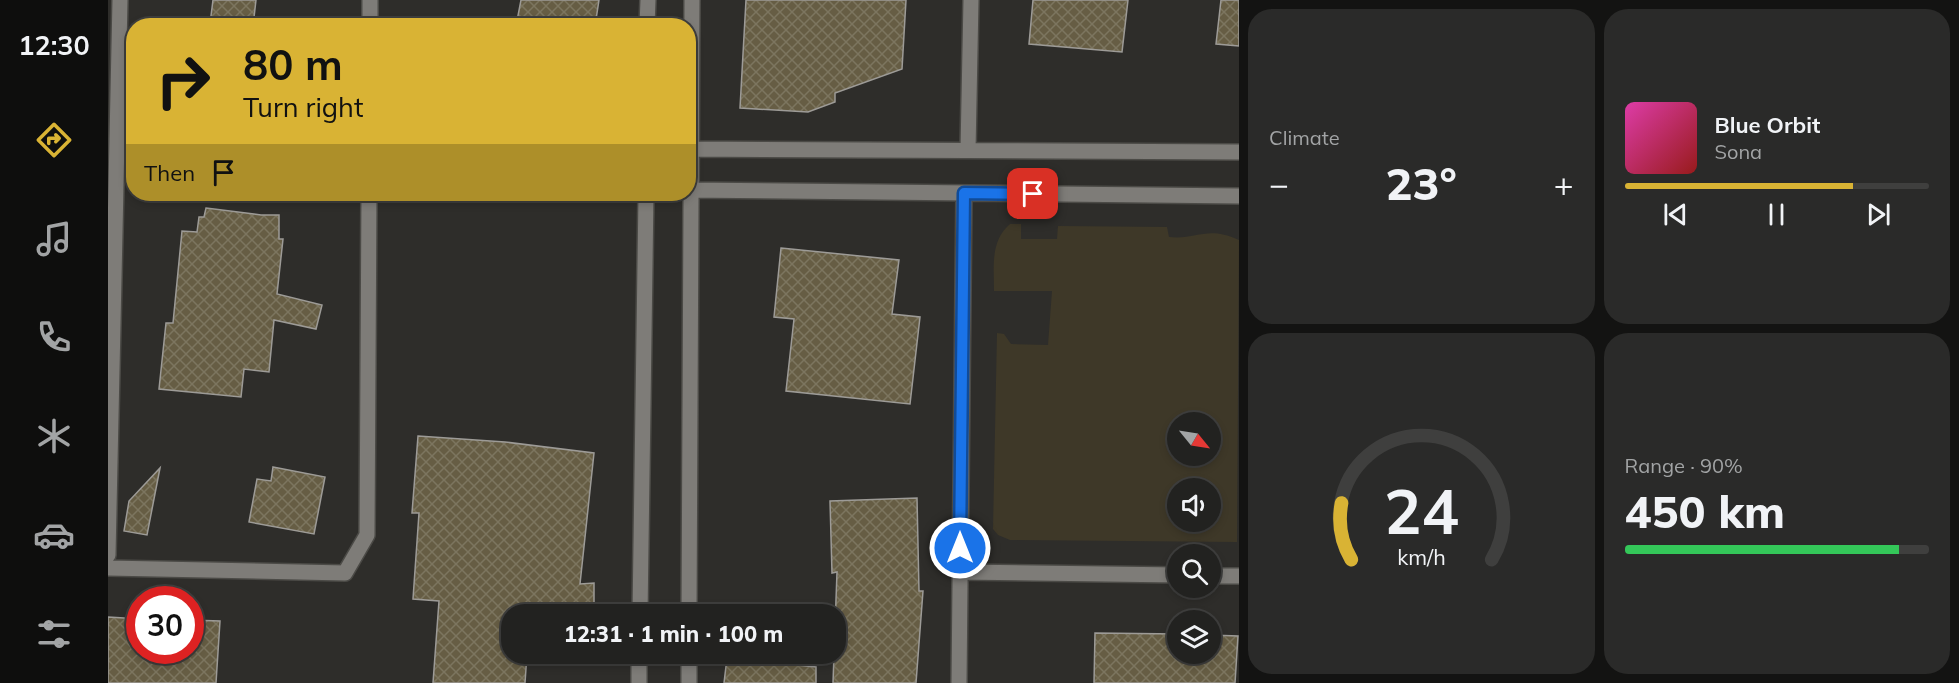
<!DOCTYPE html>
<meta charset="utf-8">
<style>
:root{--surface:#222220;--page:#2a2a29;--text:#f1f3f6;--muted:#a2a4a5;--line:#3f3f3e;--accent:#d9b334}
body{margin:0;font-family:Mulish,sans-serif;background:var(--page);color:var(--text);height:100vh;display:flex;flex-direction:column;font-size:22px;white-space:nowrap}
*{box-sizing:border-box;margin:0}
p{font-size:20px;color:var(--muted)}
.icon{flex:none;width:33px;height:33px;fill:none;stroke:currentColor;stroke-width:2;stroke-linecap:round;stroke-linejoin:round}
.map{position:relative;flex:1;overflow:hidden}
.sheet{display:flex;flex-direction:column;gap:9px;padding:9px;background:#131312;width:720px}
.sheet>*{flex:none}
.banner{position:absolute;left:18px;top:18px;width:570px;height:183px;border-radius:24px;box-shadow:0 3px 9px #0003,0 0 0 2px var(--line);background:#d9b334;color:#111;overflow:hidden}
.needle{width:39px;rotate:120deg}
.fabs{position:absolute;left:1059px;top:412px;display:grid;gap:12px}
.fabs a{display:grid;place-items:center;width:54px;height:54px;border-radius:50%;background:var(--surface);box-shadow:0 3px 9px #0003,0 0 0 2px var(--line);font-size:30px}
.speed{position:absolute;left:18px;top:586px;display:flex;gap:12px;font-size:30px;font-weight:700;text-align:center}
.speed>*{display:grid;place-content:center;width:78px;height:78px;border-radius:50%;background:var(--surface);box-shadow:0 3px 9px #0003,0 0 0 2px var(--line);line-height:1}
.speed .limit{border:9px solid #d22;background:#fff;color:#111}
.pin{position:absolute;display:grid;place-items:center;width:51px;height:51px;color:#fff;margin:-26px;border-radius:12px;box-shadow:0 3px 9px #0006}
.me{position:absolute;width:66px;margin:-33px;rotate:0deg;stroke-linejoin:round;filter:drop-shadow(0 0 4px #0008)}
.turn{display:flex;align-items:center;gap:21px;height:126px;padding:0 18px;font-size:27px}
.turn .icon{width:78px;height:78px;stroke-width:2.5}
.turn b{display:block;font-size:42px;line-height:51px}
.then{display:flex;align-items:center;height:57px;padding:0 18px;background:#0003;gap:12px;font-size:22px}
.big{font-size:45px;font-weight:800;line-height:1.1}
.sheet .widget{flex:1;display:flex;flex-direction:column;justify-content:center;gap:9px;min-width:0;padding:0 21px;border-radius:24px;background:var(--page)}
.sheet .dial{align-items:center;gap:0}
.dial svg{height:156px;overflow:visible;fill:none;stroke:var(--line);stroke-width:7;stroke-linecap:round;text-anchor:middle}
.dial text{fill:var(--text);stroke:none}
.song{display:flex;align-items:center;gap:18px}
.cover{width:72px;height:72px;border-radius:9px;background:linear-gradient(135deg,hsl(320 70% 55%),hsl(0 70% 35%))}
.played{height:6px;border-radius:3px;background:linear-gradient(90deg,var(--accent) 75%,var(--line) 75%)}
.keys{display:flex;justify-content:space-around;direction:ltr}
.heat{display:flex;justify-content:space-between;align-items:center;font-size:33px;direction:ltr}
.charge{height:9px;border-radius:4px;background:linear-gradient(90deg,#34c759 90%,var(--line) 0)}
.sheet .tiles{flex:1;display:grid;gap:9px;grid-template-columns:repeat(2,1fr)}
.trip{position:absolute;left:393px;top:604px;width:345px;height:60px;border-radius:24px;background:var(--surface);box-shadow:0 3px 9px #0003,0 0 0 2px var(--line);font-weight:800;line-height:60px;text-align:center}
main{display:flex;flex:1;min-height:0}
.dock{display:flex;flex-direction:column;width:108px;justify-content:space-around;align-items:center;background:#0e0e0d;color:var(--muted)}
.dock .icon{width:42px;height:42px}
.dock .selected{color:var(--accent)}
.dock b{font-size:27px;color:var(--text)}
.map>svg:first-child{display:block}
</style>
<main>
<nav class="dock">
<b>12:30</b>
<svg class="icon selected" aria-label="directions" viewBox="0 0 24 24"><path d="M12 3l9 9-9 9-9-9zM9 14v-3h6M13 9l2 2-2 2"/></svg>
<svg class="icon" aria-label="music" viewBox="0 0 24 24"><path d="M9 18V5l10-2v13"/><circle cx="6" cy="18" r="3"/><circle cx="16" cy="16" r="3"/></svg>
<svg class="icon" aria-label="phone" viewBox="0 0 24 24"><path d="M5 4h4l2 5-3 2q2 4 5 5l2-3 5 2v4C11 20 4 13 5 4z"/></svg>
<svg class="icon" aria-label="climate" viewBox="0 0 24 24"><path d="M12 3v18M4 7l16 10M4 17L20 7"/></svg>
<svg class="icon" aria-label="car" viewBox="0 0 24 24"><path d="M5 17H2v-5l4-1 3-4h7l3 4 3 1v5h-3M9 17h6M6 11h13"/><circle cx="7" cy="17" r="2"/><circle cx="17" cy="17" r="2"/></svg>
<svg class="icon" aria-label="filters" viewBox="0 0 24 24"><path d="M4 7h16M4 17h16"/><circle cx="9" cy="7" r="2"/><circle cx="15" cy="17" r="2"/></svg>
</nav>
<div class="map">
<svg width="1131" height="683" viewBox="0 0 1131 683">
<defs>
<pattern id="building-cross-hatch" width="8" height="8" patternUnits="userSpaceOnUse" patternTransform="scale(1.5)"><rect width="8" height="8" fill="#665d44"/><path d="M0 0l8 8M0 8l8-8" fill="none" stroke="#7c755f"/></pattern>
</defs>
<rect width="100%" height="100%" fill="#2e2d2a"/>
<path fill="#3e3828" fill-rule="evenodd" d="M 902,224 L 913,224 L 913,239 L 949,239 L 950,226 L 1059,227 L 1061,237 C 1090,240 1098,225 1131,240 L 1129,542 L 902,540 L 890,535 L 885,529 L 889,333 L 896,334 L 903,344 L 940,345 L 944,291 L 886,291 C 886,267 882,241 902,224 ZM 1070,423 L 1102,423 L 1102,456 L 1070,456 ZM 1070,489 L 1102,489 L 1102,522 L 1070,522 Z"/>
<path fill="url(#building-cross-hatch)" stroke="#9d9b97" stroke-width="1.5" d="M 105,0 L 148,0 L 145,26 L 102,24 Z
M 413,0 L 491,0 L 487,26 L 408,26 Z
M 638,0 L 798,0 L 794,69 L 727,93 L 727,102 L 700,112 L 632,108 Z
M 925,0 L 1020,0 L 1014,52 L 921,44 Z
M 1113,0 L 1131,0 L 1131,46 L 1108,44 Z
M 98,208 L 153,215 L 171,215 L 171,239 L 175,239 L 169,294 L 214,305 L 208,329 L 166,320 L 161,372 L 136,369 L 133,397 L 51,389 L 58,323 L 65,323 L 74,231 L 89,232 L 91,217 L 96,217 Z
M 673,248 L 791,260 L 784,314 L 812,317 L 802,404 L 678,391 L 686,319 L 666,317 Z
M 310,436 L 397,442 L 486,453 L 472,584 L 486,583 L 486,609 L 404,611 L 404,654 L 419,654 L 417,683 L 325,683 L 331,601 L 305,599 L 311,513 L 304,513 Z
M 165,467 L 217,477 L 206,534 L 141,522 L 149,479 L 163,481 Z
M 52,468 L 39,535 L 16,531 L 21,501 Z
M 809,498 L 811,591 L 815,591 L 808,683 L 725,683 L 729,572 L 724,573 L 722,501 Z
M 0,617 L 32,619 L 32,651 L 82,651 L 82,620 L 112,621 L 108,683 L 0,683 Z
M 987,633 L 1070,634 L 1070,654 L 1102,654 L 1102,635 L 1130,636 L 1127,683 L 986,683 Z
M 619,658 L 708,667 L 708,683 L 616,683 Z"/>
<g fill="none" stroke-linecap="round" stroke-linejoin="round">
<g stroke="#4b4a46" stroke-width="18">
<path id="street" d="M 262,26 L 262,0
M 539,26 L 540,0
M 580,149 L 1131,152
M 860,150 L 863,0
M 580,190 L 1131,196
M 0,555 L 12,0
M 0,568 L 237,573 L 259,535 L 261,194
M 852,572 L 1070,575
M 1102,576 L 1131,576
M 532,615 L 538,194
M 581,615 L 584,0
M 531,683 L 531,654
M 581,683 L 581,654
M 851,683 L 856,193"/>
</g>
<use href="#street" stroke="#7e7c78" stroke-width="15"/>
</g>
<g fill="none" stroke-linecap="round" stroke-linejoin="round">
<g stroke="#114b97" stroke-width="15">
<path id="route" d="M 852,548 L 856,193 L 925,194"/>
</g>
<use href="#route" stroke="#1a73e8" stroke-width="10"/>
</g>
</svg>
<div class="fabs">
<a><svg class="needle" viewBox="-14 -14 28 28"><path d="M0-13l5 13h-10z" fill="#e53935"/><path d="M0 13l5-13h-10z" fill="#a2a4a5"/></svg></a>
<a><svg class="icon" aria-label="sound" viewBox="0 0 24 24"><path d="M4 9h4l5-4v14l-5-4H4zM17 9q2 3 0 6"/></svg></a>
<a><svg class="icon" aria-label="search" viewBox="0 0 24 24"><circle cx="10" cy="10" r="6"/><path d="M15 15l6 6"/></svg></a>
<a><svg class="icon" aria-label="layers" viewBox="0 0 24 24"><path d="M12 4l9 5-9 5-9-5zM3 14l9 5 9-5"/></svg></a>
</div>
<div class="speed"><div class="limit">30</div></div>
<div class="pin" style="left:925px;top:194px;background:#d93025"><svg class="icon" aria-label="arrive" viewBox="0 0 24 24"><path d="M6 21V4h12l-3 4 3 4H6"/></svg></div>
<svg class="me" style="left:852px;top:548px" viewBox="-20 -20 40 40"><circle r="17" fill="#1a73e8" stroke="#fff" stroke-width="3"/><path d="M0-11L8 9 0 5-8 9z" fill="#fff"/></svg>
<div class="trip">12:31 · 1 min · 100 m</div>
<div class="banner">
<div class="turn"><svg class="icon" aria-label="right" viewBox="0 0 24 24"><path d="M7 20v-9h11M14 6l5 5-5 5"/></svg><div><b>80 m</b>Turn right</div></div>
<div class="then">Then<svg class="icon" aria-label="arrive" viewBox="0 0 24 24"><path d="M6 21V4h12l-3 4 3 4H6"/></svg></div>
</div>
</div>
<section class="sheet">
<div class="tiles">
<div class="widget"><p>Climate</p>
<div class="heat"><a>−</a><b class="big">23°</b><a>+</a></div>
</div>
<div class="widget">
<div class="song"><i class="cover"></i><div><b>Blue Orbit</b><p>Sona</p></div></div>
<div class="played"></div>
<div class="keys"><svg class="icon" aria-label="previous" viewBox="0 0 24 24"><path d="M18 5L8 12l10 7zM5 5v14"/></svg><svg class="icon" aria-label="pause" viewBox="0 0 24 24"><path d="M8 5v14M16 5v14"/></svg><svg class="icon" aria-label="next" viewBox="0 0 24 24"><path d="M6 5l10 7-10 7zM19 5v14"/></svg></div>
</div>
<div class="widget dial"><svg viewBox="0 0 100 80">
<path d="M14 69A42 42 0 1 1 86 69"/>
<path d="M14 69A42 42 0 0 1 9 40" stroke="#d9b334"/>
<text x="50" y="56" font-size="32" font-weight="700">24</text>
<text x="50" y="72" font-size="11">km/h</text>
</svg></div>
<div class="widget"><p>Range · 90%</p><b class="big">450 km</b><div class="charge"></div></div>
</div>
</section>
</main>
